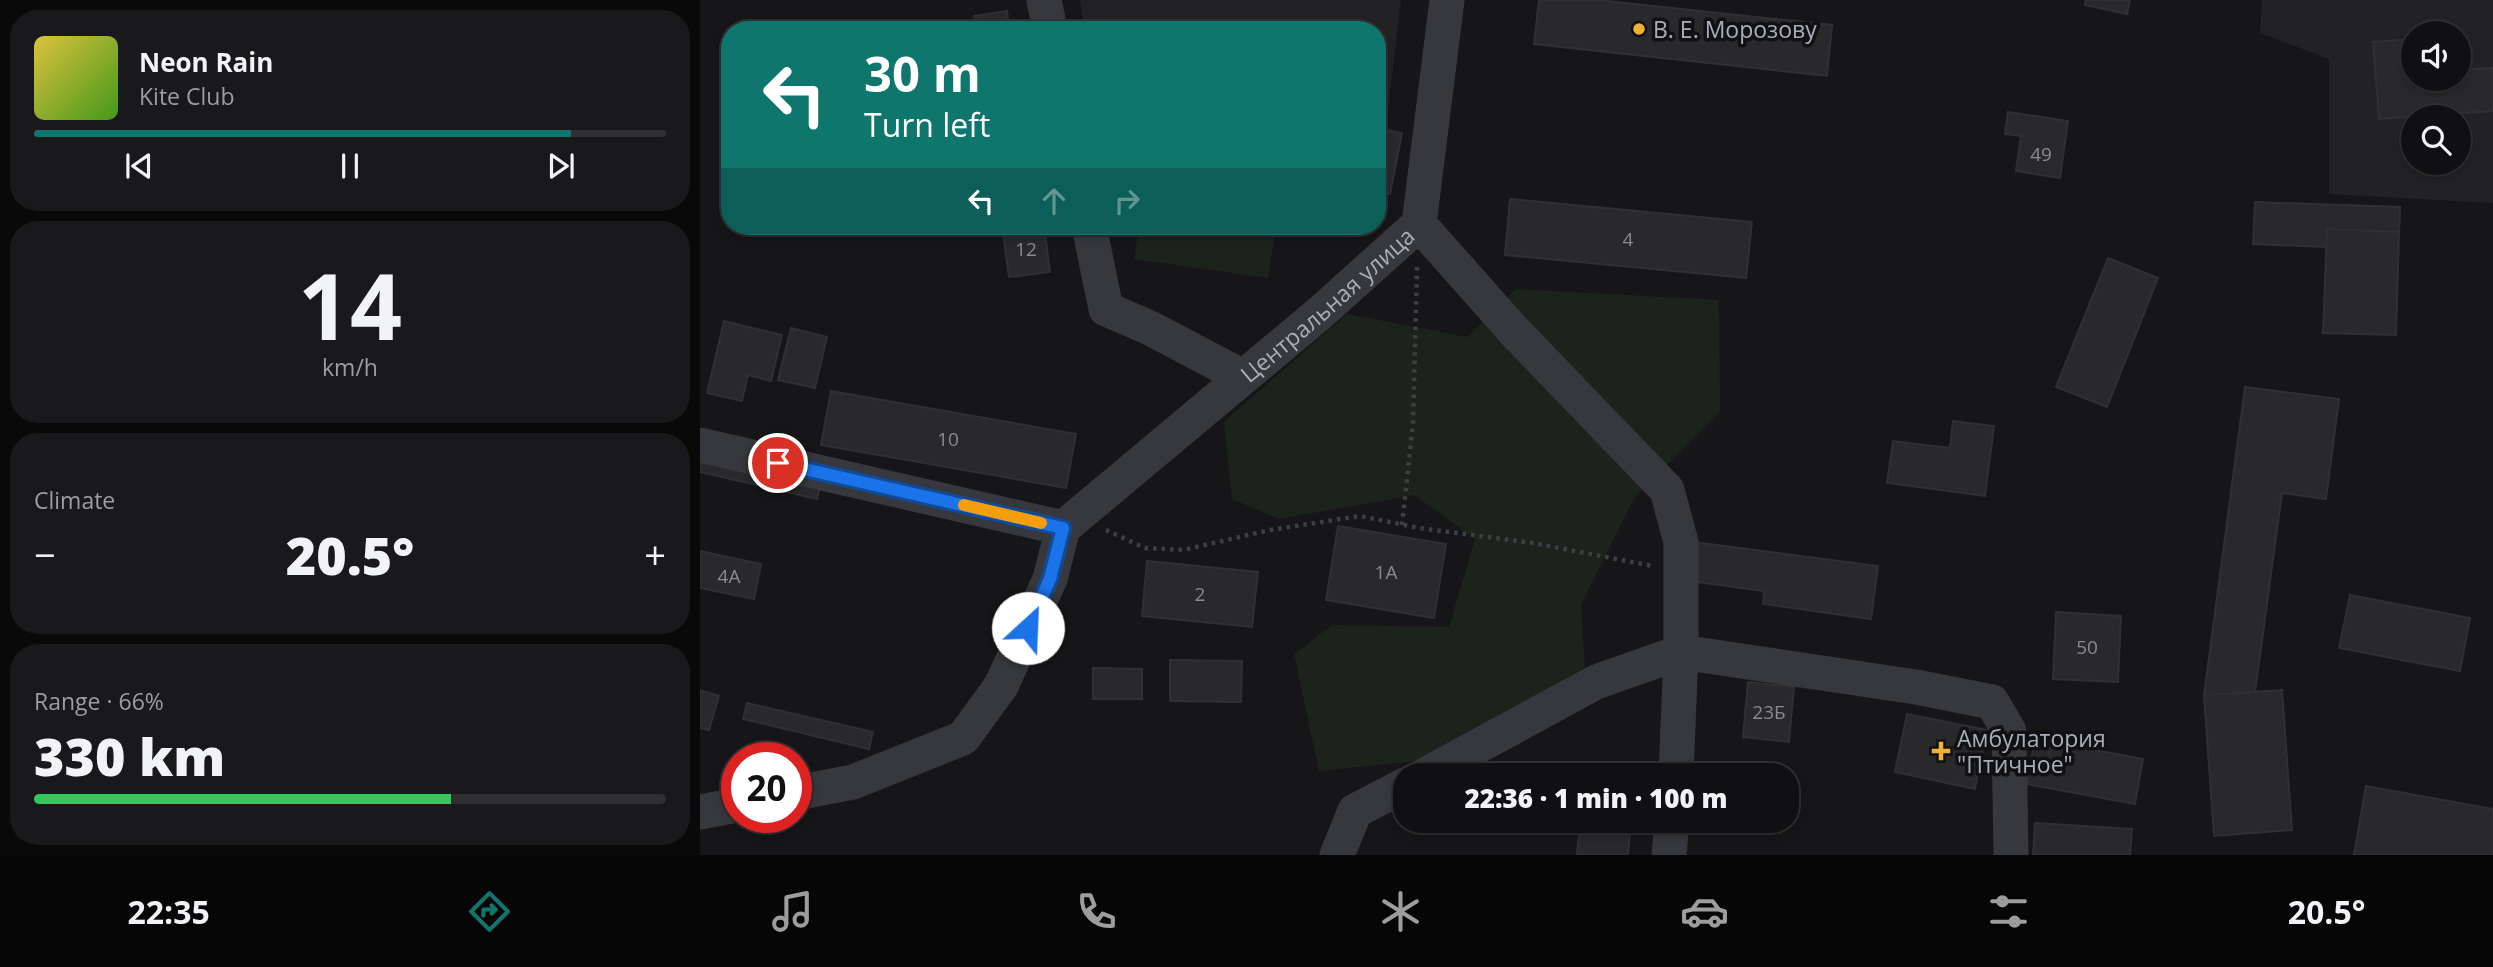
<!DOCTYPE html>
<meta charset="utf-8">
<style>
:root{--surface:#101012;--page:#19191b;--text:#f1f3f6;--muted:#9c9d9f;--line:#303032;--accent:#0f766e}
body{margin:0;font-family:"Open Sans",sans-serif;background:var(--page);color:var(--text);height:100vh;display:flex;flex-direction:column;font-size:26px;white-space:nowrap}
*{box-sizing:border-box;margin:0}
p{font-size:23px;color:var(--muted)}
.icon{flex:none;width:38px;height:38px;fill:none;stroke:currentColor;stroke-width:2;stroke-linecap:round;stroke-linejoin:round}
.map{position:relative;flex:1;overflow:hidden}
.side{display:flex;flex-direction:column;gap:10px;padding:10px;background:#09090a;width:700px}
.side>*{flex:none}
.top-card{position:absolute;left:21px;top:21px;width:665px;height:214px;border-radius:28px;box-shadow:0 4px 10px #0003,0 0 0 2px var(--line);background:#0f766e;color:#fff;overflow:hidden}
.buttons{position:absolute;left:1701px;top:21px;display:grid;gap:14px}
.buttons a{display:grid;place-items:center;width:70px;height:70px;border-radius:50%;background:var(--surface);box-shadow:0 4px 10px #0003,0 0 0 2px var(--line);font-size:35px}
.speed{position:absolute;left:21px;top:742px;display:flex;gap:14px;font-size:35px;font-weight:700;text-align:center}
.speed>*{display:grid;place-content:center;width:91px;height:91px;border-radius:50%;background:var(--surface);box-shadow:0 4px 10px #0003,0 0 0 2px var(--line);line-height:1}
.speed .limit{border:10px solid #d22;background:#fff;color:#111}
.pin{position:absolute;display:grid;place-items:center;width:60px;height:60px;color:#fff;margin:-30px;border:4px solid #fff;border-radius:50%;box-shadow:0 2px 7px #0007}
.me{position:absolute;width:77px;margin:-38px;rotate:25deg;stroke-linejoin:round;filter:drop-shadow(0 0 5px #0008)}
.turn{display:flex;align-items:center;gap:24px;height:147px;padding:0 28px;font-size:32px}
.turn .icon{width:91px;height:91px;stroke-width:2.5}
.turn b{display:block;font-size:49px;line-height:60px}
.lanes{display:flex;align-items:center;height:66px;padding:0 28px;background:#0003;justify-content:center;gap:35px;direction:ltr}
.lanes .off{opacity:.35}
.big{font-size:52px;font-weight:800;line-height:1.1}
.side .tile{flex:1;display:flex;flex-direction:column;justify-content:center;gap:10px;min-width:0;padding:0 24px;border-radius:28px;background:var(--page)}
.side .dial{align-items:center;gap:0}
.dial b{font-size:91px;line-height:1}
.song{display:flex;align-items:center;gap:21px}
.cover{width:84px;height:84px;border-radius:10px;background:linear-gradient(135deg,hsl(50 70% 55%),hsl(100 70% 35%))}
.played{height:7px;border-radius:4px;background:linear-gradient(90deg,var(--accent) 85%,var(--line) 85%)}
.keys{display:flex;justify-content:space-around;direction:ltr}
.heat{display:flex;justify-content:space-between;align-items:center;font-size:38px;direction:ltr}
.charge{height:10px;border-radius:5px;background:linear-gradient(90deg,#34c759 66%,var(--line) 0)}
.trip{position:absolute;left:693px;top:763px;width:406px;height:70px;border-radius:28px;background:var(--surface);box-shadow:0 4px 10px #0003,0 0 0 2px var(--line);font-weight:800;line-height:70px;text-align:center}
.dock{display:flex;height:112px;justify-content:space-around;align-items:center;background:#060607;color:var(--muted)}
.dock .icon{width:49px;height:49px}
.dock .current{color:var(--accent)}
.dock b{font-size:32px;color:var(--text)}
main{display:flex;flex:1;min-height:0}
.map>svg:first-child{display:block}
</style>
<main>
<section class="side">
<div class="tile">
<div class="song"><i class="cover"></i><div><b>Neon Rain</b><p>Kite Club</p></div></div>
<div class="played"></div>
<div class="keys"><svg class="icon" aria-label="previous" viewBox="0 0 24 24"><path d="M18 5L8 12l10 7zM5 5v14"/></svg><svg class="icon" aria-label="pause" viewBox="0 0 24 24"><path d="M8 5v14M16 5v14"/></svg><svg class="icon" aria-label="next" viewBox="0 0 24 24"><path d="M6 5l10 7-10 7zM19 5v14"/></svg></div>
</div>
<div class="tile dial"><b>14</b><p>km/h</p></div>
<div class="tile"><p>Climate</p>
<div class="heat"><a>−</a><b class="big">20.5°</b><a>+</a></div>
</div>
<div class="tile"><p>Range · 66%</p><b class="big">330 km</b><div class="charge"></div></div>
</section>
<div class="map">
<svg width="1793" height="855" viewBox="0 0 1793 855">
<rect width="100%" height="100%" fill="#161618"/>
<path fill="#222225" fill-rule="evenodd" d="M 380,0 L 701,0 L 687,119 L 677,117 L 677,30 L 385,30 Z
M 1562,0 L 1793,0 L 1793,203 L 1629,194 L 1629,59 L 1560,33 ZM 1713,33 L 1759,33 L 1759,79 L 1713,79 ZM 1713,117 L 1759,117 L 1759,163 L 1713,163 Z"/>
<path fill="#1c231d" d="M 439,226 L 576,226 L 568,278 L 434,259 Z
M 816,289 L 1019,300 L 1020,412 L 934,498 L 881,605 L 885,667 L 737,759 L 619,771 L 594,654 L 632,625 L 749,627 L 775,539 L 714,495 L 579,519 L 532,499 L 524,422 L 647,314 L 767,337 Z"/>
<path fill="#29292c" stroke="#303034" stroke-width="2" d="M 839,0 L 897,0 L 1132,25 L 1127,76 L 834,44 Z
M 1386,0 L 1430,0 L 1427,14 L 1385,5 Z
M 307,11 L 309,30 L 276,30 L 274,16 Z
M 1713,39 L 1713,79 L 1759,79 L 1759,70 L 1793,68 L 1793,111 L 1679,119 L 1673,42 Z
M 1308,112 L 1368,121 L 1360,178 L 1316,171 L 1321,136 L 1305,134 Z
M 677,128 L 702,133 L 690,194 L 677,191 Z
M 810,199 L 1052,222 L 1046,278 L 805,255 Z
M 1555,202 L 1700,207 L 1699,232 L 1627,229 L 1626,247 L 1553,244 Z
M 302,226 L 344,226 L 350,272 L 309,277 Z
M 1627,229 L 1699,232 L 1696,335 L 1623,333 Z
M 1408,258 L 1458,278 L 1407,407 L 1356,387 Z
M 24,321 L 82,335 L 71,381 L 48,375 L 42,401 L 7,393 Z
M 91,328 L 127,337 L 115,388 L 78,380 Z
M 1545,387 L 1639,399 L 1626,499 L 1582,493 L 1555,692 L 1504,695 Z
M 131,391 L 376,434 L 366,488 L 121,445 Z
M 1253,421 L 1294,426 L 1285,496 L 1187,483 L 1193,441 L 1250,448 Z
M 0,455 L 121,483 L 117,499 L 0,472 Z
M 638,526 L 746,544 L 734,618 L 626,600 Z
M 994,542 L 1178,566 L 1171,619 L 1063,604 L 1064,591 L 989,581 Z
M 0,551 L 61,564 L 54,599 L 0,588 Z
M 447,561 L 558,572 L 552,627 L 442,616 Z
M 1650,595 L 1770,618 L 1760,671 L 1639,648 Z
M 1356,612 L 1421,616 L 1418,682 L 1353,679 Z
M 470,660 L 542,661 L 541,702 L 470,701 Z
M 393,668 L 442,669 L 442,699 L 393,699 Z
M 1048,682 L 1094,687 L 1089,742 L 1043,737 Z
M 0,690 L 19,696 L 9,730 L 0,728 Z
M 1582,690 L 1592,830 L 1514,836 L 1504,695 Z
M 47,703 L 173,732 L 169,749 L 43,719 Z
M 1207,714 L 1287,730 L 1275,789 L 1195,772 Z
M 1335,739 L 1443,759 L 1435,804 L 1327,784 Z
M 1666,786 L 1793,809 L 1793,855 L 1654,855 Z
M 880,821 L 931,821 L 928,855 L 877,855 Z
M 1335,823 L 1432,829 L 1430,855 L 1333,855 Z"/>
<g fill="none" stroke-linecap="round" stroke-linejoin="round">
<path stroke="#3d3f44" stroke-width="4.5" stroke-dasharray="3.5 5" stroke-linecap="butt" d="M 702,525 L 713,424 L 717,267
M 406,530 L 445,548 L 483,550 L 570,530 L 660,516 L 719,528 L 833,543 L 953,566"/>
<g stroke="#37383d" stroke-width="35">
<path d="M 344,0 L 350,30"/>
<path d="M 719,224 L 814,331 L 967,490 L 981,542 L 981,652 L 896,682 L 725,775"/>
<path d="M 389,226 L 406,309 L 450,328 L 543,377"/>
<path d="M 0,445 L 363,528"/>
<path id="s1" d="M 363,528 L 620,313 L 719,224 L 747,0"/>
<path d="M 976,775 L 981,652 L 1216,687 L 1292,702 L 1309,731 L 1311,855"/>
<path d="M 96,793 L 153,782 L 263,738 L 301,686 L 350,579 L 363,528"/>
<path d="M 0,812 L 37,805"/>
<path d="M 637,855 L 655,811 L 705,785"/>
<path d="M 969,855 L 972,821"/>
</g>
</g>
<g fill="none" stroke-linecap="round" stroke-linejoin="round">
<g stroke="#114b97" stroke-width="18">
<path id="route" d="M 78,463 L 363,528 L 350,579 L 328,628"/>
</g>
<use href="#route" stroke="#1a73e8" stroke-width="12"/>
<path stroke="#f59e0b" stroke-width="12" d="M 264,505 L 341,523"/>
</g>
<g fill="#f2b134" stroke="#111113" stroke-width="2.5">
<circle cx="939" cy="29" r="7"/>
<path d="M1237.5 740.5h7v7h7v7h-7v7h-7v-7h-7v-7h7z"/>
</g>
<g text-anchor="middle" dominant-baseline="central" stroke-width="7" stroke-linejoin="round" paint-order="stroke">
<g font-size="19" fill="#888b94">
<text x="1341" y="154">49</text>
<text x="928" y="239">4</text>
<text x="326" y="249">12</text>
<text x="248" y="439">10</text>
<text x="686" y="572">1А</text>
<text x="29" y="576">4А</text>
<text x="500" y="594">2</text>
<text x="1387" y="647">50</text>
<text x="1069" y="712">23Б</text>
</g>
<g font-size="23" fill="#a8adb8" stroke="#111113" text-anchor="start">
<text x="953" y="29">В. Е. Морозову</text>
<text x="1257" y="738">Амбулатория<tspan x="1257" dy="26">"Птичное"</tspan></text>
</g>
<g font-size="23" fill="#a8adb8" stroke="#111113">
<text stroke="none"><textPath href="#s1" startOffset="346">Центральная улица</textPath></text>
</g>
</g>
</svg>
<div class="buttons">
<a><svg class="icon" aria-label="sound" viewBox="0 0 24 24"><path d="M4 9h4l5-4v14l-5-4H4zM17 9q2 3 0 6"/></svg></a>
<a><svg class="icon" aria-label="search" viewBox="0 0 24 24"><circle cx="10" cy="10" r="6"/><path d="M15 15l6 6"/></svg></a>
</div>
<div class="speed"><div class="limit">20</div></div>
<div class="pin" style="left:78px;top:463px;background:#d93025"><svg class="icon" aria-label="arrive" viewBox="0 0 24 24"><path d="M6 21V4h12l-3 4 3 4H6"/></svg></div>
<svg class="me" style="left:328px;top:628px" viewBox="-20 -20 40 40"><circle r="19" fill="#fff"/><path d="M0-13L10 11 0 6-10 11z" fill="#1a73e8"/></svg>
<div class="trip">22:36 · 1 min · 100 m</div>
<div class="top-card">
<div class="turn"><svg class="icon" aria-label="left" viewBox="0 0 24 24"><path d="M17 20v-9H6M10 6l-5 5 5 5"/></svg><div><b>30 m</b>Turn left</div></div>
<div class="lanes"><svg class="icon" aria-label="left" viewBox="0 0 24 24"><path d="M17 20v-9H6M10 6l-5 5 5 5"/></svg><svg class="icon off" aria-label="ahead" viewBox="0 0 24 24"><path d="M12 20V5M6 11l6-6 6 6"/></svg><svg class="icon off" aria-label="right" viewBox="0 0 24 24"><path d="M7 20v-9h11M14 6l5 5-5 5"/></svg></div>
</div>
</div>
</main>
<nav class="dock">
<b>22:35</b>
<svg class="icon current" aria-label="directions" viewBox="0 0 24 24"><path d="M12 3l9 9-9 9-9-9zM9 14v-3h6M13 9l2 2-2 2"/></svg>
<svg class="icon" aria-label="music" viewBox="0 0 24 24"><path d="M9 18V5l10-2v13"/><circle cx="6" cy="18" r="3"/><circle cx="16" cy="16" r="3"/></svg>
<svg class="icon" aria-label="phone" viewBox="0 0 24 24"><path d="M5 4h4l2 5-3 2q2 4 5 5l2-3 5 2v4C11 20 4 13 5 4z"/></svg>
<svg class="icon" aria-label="climate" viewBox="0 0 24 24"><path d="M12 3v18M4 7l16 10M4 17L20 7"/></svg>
<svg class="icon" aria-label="car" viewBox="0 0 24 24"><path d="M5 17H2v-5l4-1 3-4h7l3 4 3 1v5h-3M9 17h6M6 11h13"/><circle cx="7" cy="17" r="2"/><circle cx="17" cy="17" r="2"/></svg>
<svg class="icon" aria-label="filters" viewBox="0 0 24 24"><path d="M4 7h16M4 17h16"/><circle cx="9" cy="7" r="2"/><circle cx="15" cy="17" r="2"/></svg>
<b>20.5°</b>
</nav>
